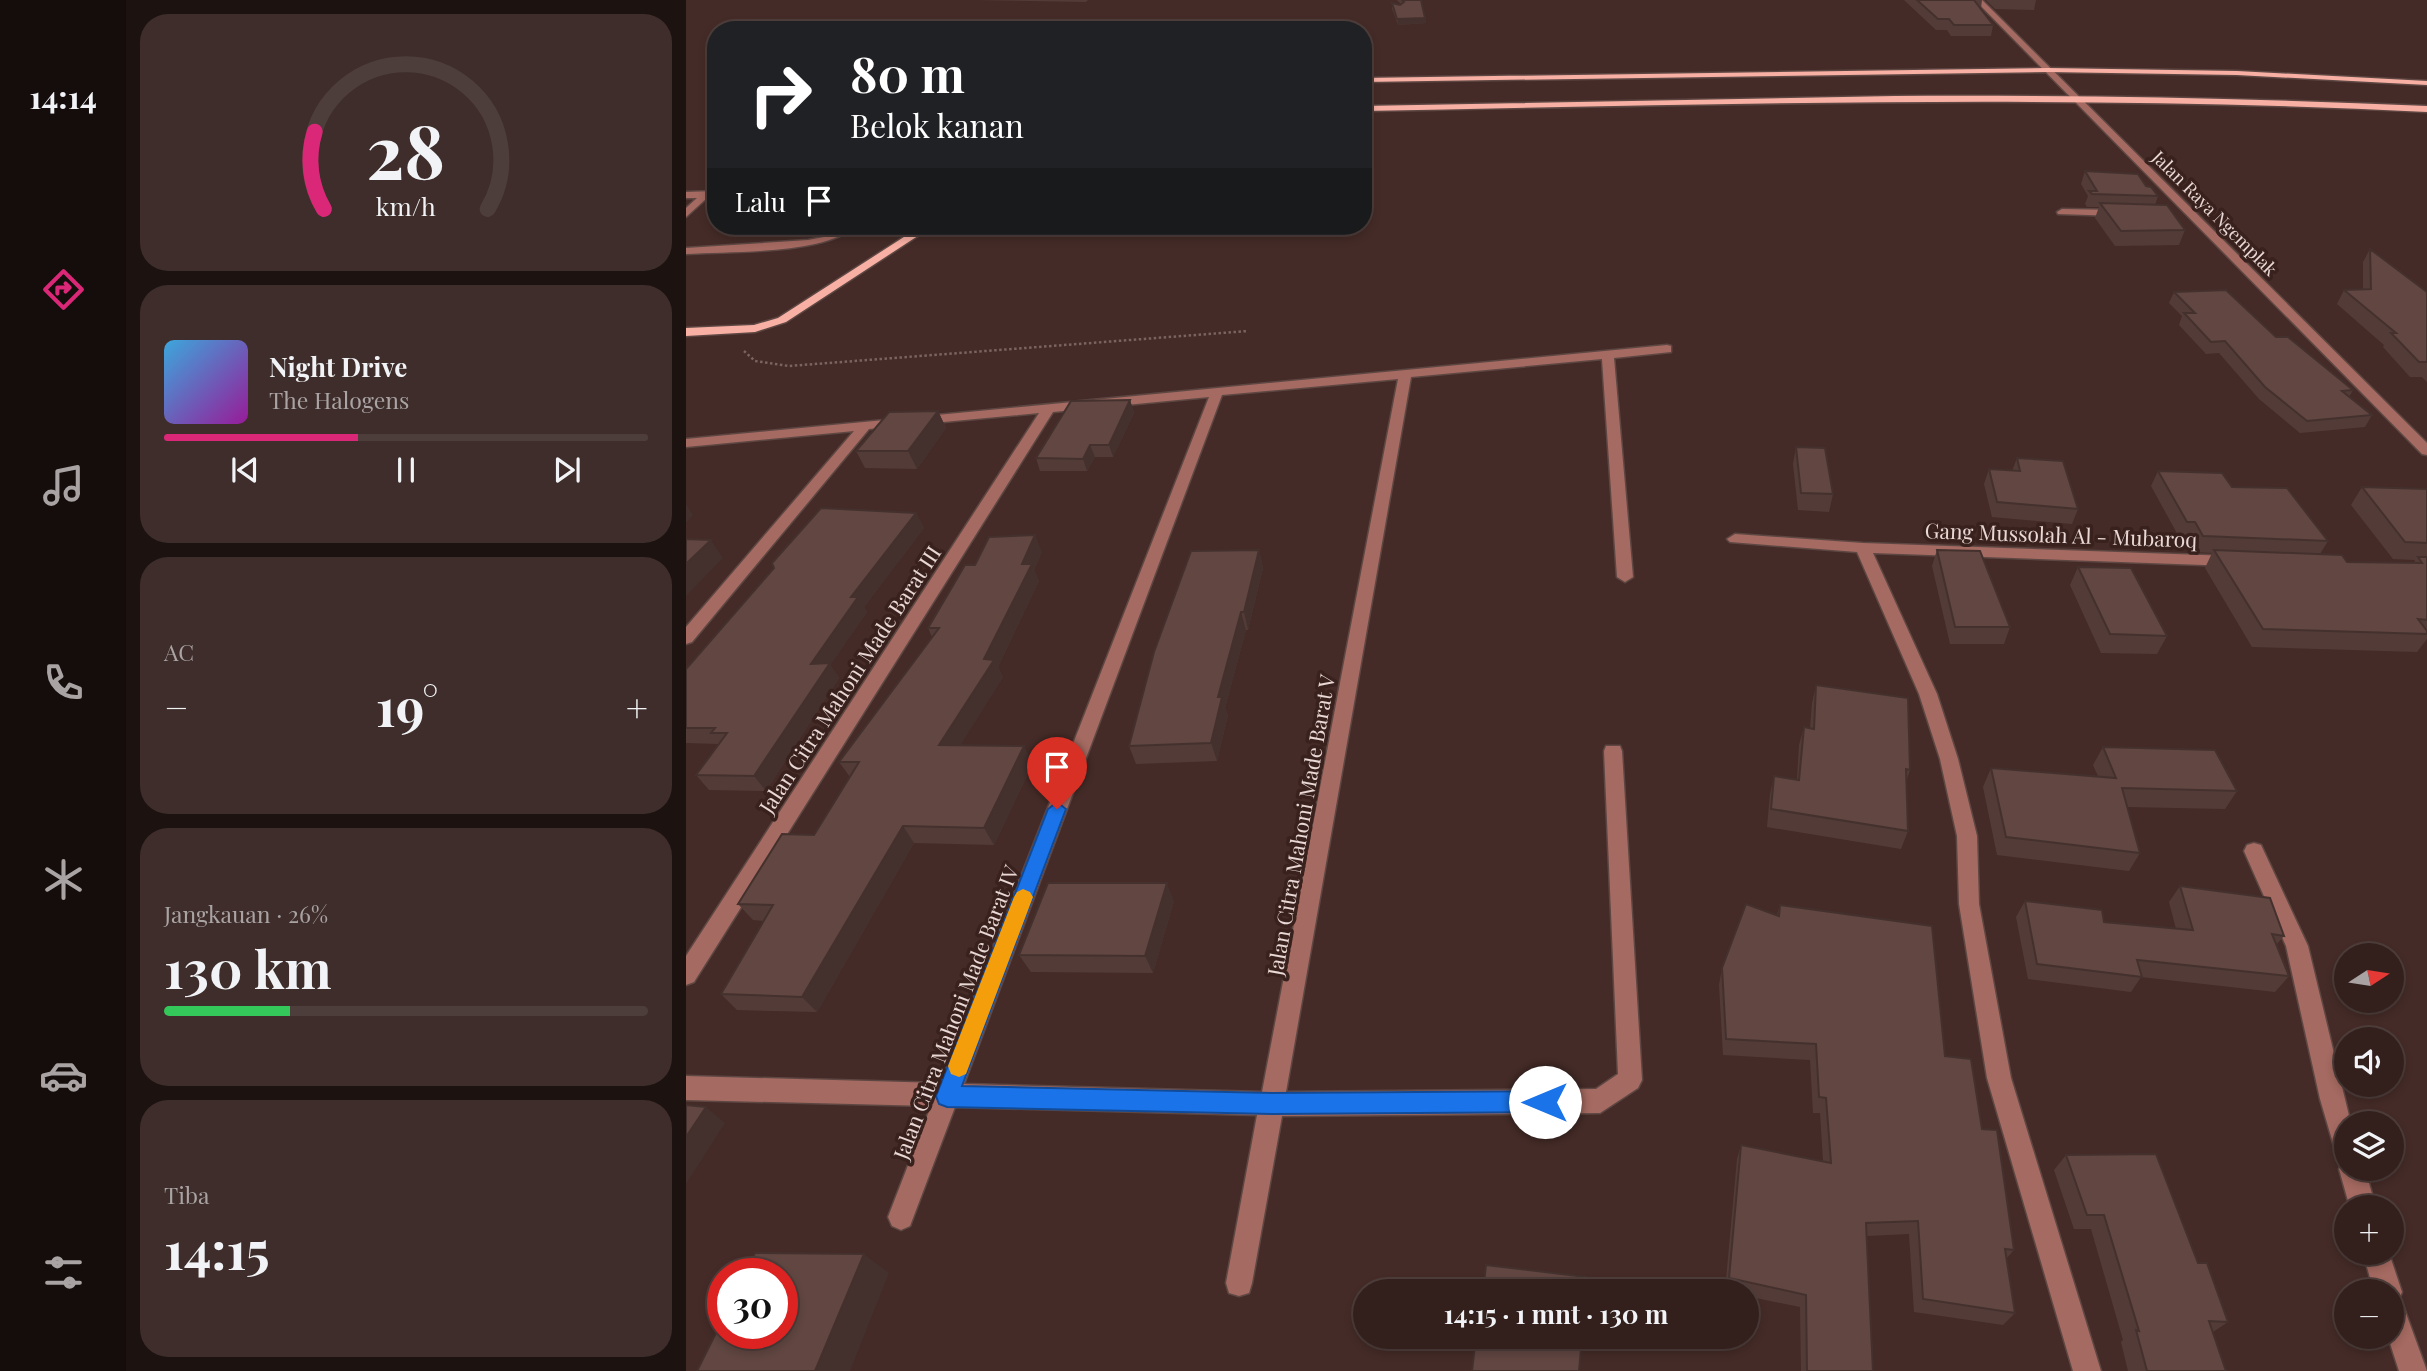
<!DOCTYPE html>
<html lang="id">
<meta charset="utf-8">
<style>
:root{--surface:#33201d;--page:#3e2d2a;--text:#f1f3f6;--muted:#a9a3a4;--line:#4e3e3b;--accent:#db2777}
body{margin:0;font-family:"Playfair Display",serif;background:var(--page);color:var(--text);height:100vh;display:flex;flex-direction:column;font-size:26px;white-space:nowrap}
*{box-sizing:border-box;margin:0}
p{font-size:23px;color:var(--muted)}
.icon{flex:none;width:38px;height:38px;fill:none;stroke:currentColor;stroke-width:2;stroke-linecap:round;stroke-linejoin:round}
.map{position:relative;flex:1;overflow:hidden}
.panel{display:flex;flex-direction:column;gap:14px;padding:14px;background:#1c1210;width:560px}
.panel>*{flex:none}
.banner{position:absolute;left:21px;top:21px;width:665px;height:214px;border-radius:28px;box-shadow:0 4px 10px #0003,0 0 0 2px var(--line);background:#202124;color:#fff;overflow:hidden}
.needle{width:46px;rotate:78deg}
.tools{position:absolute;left:1648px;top:943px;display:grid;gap:14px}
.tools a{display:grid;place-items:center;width:70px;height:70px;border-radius:50%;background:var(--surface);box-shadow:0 4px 10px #0003,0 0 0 2px var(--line);font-size:35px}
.speed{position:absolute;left:21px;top:1258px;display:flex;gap:14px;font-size:35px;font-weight:700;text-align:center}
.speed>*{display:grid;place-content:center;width:91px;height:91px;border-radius:50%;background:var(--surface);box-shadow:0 4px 10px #0003,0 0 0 2px var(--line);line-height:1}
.speed .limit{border:10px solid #d22;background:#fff;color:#111}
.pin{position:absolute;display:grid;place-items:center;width:60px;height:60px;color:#fff;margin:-72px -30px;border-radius:50% 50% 50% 0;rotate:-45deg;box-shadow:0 0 7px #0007}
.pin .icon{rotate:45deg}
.me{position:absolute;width:77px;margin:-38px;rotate:270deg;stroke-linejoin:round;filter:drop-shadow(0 0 5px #0008)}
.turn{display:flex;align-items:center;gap:24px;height:147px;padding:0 28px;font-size:32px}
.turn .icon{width:91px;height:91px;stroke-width:2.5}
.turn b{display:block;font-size:49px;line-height:60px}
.then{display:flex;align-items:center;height:66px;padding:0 28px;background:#0003;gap:14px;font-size:26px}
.big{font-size:52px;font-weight:700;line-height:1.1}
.panel .tile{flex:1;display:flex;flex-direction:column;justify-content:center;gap:10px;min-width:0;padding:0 24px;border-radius:28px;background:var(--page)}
.panel .dial{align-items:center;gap:0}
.dial svg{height:182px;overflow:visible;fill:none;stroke:var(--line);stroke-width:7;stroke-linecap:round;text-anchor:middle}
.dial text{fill:var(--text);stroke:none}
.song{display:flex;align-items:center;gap:21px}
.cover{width:84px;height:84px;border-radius:10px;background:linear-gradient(135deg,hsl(200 70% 55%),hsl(300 70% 35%))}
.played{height:7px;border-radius:4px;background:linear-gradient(90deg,var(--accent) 40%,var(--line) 40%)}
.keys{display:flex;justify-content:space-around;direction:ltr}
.heat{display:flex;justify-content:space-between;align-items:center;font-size:38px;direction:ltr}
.charge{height:10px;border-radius:5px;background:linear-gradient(90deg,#34c759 26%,var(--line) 0)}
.trip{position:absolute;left:667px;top:1279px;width:406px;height:70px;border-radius:35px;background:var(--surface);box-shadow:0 4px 10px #0003,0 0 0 2px var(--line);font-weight:700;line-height:70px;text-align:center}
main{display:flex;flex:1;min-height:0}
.dock{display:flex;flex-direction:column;width:126px;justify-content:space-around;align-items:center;background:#140d0c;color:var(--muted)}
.dock .icon{width:49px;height:49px}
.dock .current{color:var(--accent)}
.dock b{font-size:32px;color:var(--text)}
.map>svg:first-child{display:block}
</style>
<main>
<nav class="dock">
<b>14:14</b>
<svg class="icon current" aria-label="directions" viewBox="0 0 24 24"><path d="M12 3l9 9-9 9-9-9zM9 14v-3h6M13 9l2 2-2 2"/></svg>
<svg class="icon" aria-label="music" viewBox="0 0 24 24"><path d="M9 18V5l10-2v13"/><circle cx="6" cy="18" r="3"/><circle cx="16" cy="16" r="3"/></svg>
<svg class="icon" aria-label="phone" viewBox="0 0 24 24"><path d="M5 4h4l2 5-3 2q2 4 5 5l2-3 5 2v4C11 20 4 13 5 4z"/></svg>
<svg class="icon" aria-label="climate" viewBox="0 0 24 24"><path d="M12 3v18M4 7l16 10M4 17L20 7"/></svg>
<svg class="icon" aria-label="car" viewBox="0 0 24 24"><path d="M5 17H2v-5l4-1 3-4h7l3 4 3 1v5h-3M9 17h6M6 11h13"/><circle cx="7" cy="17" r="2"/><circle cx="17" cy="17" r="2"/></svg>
<svg class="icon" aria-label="filters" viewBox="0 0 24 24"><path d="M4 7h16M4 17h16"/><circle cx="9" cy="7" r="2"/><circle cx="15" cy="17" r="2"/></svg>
</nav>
<section class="panel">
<div class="tile dial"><svg viewBox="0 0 100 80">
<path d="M14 69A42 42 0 1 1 86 69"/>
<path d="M14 69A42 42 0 0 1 10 35" stroke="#db2777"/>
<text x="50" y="56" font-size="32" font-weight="700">28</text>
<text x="50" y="72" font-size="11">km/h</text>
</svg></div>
<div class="tile">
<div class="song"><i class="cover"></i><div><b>Night Drive</b><p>The Halogens</p></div></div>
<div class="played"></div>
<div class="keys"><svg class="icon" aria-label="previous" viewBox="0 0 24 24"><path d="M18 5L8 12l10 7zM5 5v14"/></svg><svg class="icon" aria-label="pause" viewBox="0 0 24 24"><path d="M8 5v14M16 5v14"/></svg><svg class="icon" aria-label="next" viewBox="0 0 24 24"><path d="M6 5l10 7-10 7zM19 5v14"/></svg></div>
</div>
<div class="tile"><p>AC</p>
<div class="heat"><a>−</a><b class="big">19°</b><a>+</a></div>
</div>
<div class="tile"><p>Jangkauan · 26%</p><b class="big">130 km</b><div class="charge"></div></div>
<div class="tile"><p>Tiba</p><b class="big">14:15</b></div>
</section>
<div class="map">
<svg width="1741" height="1371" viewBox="0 0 1741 1371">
<rect width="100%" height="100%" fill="#442b27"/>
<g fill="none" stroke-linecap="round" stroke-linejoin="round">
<g stroke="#5e4743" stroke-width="3">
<path id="minor" d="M 1289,0 L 1296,0 L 1741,443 L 1741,455 L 1736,454 Z
M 30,191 L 30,197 L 22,197 L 0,217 L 0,208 L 11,198 L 0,198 L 0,192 Z
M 1376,209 L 1432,210 L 1437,213 L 1432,216 L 1372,214 L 1371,212 Z
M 158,226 L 170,226 C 137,255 45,251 0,254 L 0,248 L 122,240 L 138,237 Z
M 981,345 L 985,346 L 985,352 L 928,358 L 947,577 L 939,582 L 931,577 L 916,359 L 725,377 L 600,1092 L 910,1089 L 932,1074 L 918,751 L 920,746 L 934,746 L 936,751 L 956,1080 L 952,1088 L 914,1113 L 596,1116 L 566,1283 L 563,1293 L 553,1296 L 543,1293 L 540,1283 L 571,1115 L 269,1107 L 224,1226 L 215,1230 L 206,1226 L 202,1217 L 245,1106 L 0,1100 L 0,1076 L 254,1083 L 523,397 L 367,412 L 8,982 L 0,985 L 0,956 L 353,413 L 183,429 L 6,642 L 0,644 L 0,627 L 168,431 L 0,447 L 0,439 ZM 712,379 L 576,1092 L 278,1084 L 536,395 Z
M 1049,534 L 1177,543 L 1545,556 L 1553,561 L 1545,566 L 1187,553 L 1251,694 L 1272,759 L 1291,836 L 1293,904 L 1325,1078 L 1415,1371 L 1387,1371 L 1301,1078 L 1273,904 L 1271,836 L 1254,759 L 1233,694 L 1171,552 L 1044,542 L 1041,539 Z
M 1568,843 L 1575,845 L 1622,946 L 1665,1124 L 1661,1124 L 1661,1169 L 1679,1169 L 1690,1208 L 1664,1208 L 1653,1169 L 1656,1162 L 1652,1160 L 1634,1099 L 1600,946 L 1558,851 L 1561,845 Z
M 1677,1253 L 1703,1253 L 1716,1292 L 1714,1297 L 1741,1371 L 1713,1371 L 1702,1337 L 1706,1337 L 1706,1292 L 1688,1292 Z"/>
</g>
<g stroke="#5e4743" stroke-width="3">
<path id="major" d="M 1362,68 L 1551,71 L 1741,81 L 1741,85 L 1551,75 L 1362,72 L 677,82 L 677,78 Z
M 1209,96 C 1387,95 1564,98 1741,106 L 1741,112 C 1386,94 1032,104 677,111 L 677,106 Z
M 235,226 L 247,226 L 100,322 L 69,332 L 0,336 L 0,328 L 68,325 L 92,318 Z"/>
</g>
<path stroke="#7a6460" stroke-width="2.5" stroke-dasharray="2.5 2.5" stroke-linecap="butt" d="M 58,351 L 69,361 L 103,366 L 562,331"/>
<use href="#minor" fill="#a56a61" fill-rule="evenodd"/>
<use href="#major" fill="#f9b0a4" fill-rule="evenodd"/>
</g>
<path fill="#533c38" d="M 287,0 L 402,0 L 400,2 Z
M 711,0 L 735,0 L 740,23 L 712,25 L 706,9 L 706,3 L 714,5 L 715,4 Z
M 1218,0 L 1296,0 L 1295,8 L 1307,25 L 1305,36 L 1265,36 L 1261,30 L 1250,30 Z
M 1300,0 L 1350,0 L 1348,10 L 1309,9 Z
M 1399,171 L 1460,186 L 1472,196 L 1469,205 L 1499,230 L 1493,245 L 1429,246 L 1409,218 L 1413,207 L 1401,207 L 1399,204 L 1402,196 L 1395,184 Z
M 1684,249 L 1741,292 L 1741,382 L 1736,377 L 1724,377 L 1697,347 L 1698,345 L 1651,304 L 1658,290 L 1677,290 L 1677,262 Z
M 1488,292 L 1590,337 L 1667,390 L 1663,397 L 1686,415 L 1679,427 L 1614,433 L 1573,399 L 1533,353 L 1520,354 L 1493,325 L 1496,316 L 1483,303 Z
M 444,400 L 448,413 L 427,457 L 409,457 L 401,471 L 354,471 L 350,458 Z
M 252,411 L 260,428 L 231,469 L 179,468 L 170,451 Z
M 1110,447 L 1147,494 L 1143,512 L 1112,510 L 1107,464 Z
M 1331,458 L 1392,509 L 1386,524 L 1306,517 L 1298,484 L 1303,469 L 1326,471 Z
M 1472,471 L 1546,487 L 1642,541 L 1634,554 L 1661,562 L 1728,563 L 1729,560 L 1707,559 L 1665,505 L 1676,487 L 1741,489 L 1741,639 L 1731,652 L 1566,647 L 1519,568 L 1526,553 L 1509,552 L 1501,538 L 1493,537 L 1465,486 Z
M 230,513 L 238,528 L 178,607 L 181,612 L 144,665 L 153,678 L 80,791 L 23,790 L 10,775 L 33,744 L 0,743 L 0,669 Z
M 573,550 L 577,568 L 562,630 L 560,630 L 539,708 L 542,715 L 531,761 L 450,764 L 443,746 Z
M 1251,550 L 1324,627 L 1318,644 L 1264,644 L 1246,566 Z
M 356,552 L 348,570 L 353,581 L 312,667 L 317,677 L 274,745 L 347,763 L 308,845 L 228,843 L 131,1012 L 51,1010 L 35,994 L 78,921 L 67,920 L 52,904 L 128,835 L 164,777 L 153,762 L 246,637 L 242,628 L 289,565 Z
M 1392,567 L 1481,636 L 1471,654 L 1415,653 L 1384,585 Z
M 1130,685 L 1224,770 L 1220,782 L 1222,831 L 1215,849 L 1081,827 L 1084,794 L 1088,776 L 1111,779 L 1113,745 L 1118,727 L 1124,728 L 1126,703 Z
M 1417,747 L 1551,791 L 1539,809 L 1441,807 L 1454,853 L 1443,871 L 1311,855 L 1297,787 L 1305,768 L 1412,776 L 1407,765 Z
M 1494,886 L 1598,936 L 1590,945 L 1603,976 L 1589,992 L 1455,977 L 1445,992 L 1342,979 L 1330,917 L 1339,901 L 1418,922 L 1490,929 L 1483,902 Z
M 488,901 L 467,973 L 345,972 L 333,955 Z
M 1094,905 L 1259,1056 L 1296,1129 L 1328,1250 L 1320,1259 L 1329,1313 L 1317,1325 L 1228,1312 L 1223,1234 L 1181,1236 L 1187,1371 L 1115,1371 L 1114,1307 L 1060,1296 L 1060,1292 L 1039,1291 L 1051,1159 L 1055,1145 L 1137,1161 L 1134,1113 L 1127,1113 L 1124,1060 L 1037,1055 L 1033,985 L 1036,968 L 1091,915 Z
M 1380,1155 L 1512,1263 L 1542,1322 L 1527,1332 L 1540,1371 L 1442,1371 L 1435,1342 L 1437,1340 L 1405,1229 L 1388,1229 L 1368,1170 Z"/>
<path fill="#44312e" d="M 739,18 L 740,23 L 712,25 L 711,19 Z
M 444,400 L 448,413 L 427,457 L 423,445 Z
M 252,411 L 260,428 L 231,469 L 222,451 Z
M 404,445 L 409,457 L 401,471 L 397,459 Z
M 0,504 L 7,515 L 0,523 Z
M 230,513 L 238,528 L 178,607 L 181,612 L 144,665 L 153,678 L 80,791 L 68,776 L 125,664 L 165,597 Z
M 349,535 L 356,552 L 348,570 L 353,581 L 312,667 L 317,677 L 264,762 L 253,745 L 298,659 L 336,564 Z
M 25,540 L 37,558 L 0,596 L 0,564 Z
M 573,550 L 577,568 L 562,630 L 558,612 Z
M 555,612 L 560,630 L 539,708 L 542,715 L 531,761 L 525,743 L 532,697 Z
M 338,746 L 347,763 L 308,845 L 298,828 Z
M 217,826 L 228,843 L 131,1012 L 116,997 Z
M 481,883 L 488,901 L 467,973 L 459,956 Z
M 20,1107 L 39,1123 L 0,1184 L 0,1137 Z
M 178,1254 L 203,1273 L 164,1371 L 129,1371 Z"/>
<path fill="#614641" stroke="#44312e" stroke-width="2" d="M 716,0 L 735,0 L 739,18 L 711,19 L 706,3 L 714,5 L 718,2 Z
M 1231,0 L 1288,0 L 1307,25 L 1268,25 L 1263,19 L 1252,19 Z
M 1399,171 L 1452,174 L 1460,186 L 1465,187 L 1472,196 L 1406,194 L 1403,191 L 1411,191 Z
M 1414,203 L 1481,205 L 1499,230 L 1435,231 Z
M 1684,249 L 1741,292 L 1741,362 L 1733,362 L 1705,333 L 1710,333 L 1658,290 L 1685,289 Z
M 1540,290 L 1590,337 L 1602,337 L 1667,390 L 1656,391 L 1686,415 L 1621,421 L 1579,387 L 1539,341 L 1525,342 L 1498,313 L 1509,313 L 1488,292 Z
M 444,400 L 423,445 L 404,445 L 397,459 L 350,458 L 385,401 Z
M 252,411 L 222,451 L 170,451 L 203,412 Z
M 1110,447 L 1139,448 L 1147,494 L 1115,493 Z
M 1331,458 L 1377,461 L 1392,509 L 1311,502 L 1303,469 L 1334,471 Z
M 1472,471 L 1536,473 L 1546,487 L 1601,488 L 1642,541 L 1517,536 L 1509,522 L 1501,522 Z
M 1676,487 L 1741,489 L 1741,543 L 1719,542 Z
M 135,508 L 230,513 L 165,597 L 172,597 L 125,664 L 144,663 L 68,776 L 10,775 L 41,733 L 25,733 L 29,728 L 0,728 L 0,669 L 88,568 L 86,563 Z
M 349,535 L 336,564 L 346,564 L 298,659 L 308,660 L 253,745 L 338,746 L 298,828 L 217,826 L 116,997 L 35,994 L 87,905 L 52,904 L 96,834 L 128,835 L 173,762 L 153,762 L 253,628 L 242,628 L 279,565 L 289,565 L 303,537 Z
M 0,539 L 25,540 L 0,564 Z
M 573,550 L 558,612 L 555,612 L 532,697 L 536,697 L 525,743 L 443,746 L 468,652 L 505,551 Z
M 1251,550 L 1294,551 L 1324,627 L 1269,627 Z
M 1528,550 L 1656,555 L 1661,562 L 1736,563 L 1732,557 L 1741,557 L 1741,620 L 1732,619 L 1741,631 L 1741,634 L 1577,629 Z
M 1392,567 L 1445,568 L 1481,636 L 1424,634 Z
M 1130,685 L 1222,698 L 1224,770 L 1220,769 L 1222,831 L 1085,809 L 1088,776 L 1113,780 L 1118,727 L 1128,729 Z
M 1417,747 L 1529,750 L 1551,791 L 1436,788 L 1454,853 L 1320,837 L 1305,768 L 1430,778 Z
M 362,883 L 481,883 L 459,956 L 333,955 Z
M 1494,886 L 1584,898 L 1598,936 L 1586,934 L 1603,976 L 1451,960 L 1456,977 L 1351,964 L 1339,901 L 1416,910 L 1418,922 L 1507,930 Z
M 1060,904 L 1093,916 L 1094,905 L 1246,926 L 1259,1056 L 1285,1059 L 1296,1129 L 1311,1130 L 1328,1250 L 1319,1249 L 1329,1313 L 1237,1299 L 1232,1221 L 1180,1223 L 1187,1371 L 1121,1371 L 1120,1295 L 1043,1278 L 1055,1145 L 1145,1163 L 1140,1098 L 1133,1097 L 1130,1044 L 1040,1039 L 1036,968 Z
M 0,1105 L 20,1107 L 0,1137 Z
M 1470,1154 L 1512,1263 L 1521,1263 L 1542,1322 L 1523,1321 L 1540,1371 L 1461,1371 L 1450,1330 L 1453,1331 L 1418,1215 L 1401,1215 L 1380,1155 Z
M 69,1253 L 178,1254 L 129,1371 L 11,1371 L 37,1319 L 37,1334 L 96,1334 L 96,1274 L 58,1274 Z
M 800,1265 L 900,1277 L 899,1292 L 797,1292 Z
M 790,1337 L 896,1337 L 893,1371 L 786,1371 Z"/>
<path fill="#1a73e8" stroke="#114b97" stroke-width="2" d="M 371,802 L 380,809 L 276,1086 L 587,1093 L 859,1091 L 867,1094 L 870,1102 L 867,1109 L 859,1112 L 587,1114 L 261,1107 L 253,1104 L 250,1096 L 362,809 Z"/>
<path fill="#f59e0b" d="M 337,889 L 344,892 L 347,897 L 283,1066 L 280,1074 L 273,1077 L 265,1074 L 262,1066 L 328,897 L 331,892 Z"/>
<g text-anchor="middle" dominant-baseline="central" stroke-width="7" stroke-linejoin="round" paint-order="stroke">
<g font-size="18" fill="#e9d8d5" stroke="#39211d">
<text transform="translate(1529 213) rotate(45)">Jalan Raya Ngemplak</text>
</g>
<g font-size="21" fill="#e9d8d5" stroke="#39211d">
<text transform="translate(1375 534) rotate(2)">Gang Mussolah Al - Mubaroq</text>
<text transform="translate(163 679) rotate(-57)">Jalan Citra Mahoni Made Barat III</text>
<text transform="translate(614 825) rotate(-80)">Jalan Citra Mahoni Made Barat V</text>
<text transform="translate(269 1012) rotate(-69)">Jalan Citra Mahoni Made Barat IV</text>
</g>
</g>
</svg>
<div class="tools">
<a><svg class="needle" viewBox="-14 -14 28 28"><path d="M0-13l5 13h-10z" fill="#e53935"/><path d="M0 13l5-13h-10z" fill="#a9a3a4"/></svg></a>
<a><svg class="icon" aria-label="sound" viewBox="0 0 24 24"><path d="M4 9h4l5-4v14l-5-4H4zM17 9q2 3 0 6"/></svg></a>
<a><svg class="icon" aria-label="layers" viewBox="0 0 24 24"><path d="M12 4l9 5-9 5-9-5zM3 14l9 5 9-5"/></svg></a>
<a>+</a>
<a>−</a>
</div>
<div class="speed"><div class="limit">30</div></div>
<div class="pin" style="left:371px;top:809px;background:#d93025"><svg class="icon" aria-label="arrive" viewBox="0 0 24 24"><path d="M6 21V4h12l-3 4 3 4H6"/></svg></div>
<svg class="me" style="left:859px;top:1102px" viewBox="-20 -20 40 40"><circle r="19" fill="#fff"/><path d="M0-13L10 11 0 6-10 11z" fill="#1a73e8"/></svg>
<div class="trip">14:15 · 1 mnt · 130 m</div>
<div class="banner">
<div class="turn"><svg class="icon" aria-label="right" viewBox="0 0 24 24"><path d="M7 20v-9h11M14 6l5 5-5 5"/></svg><div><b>80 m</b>Belok kanan</div></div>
<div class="then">Lalu<svg class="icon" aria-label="arrive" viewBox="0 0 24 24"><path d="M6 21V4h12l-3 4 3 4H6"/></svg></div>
</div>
</div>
</main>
